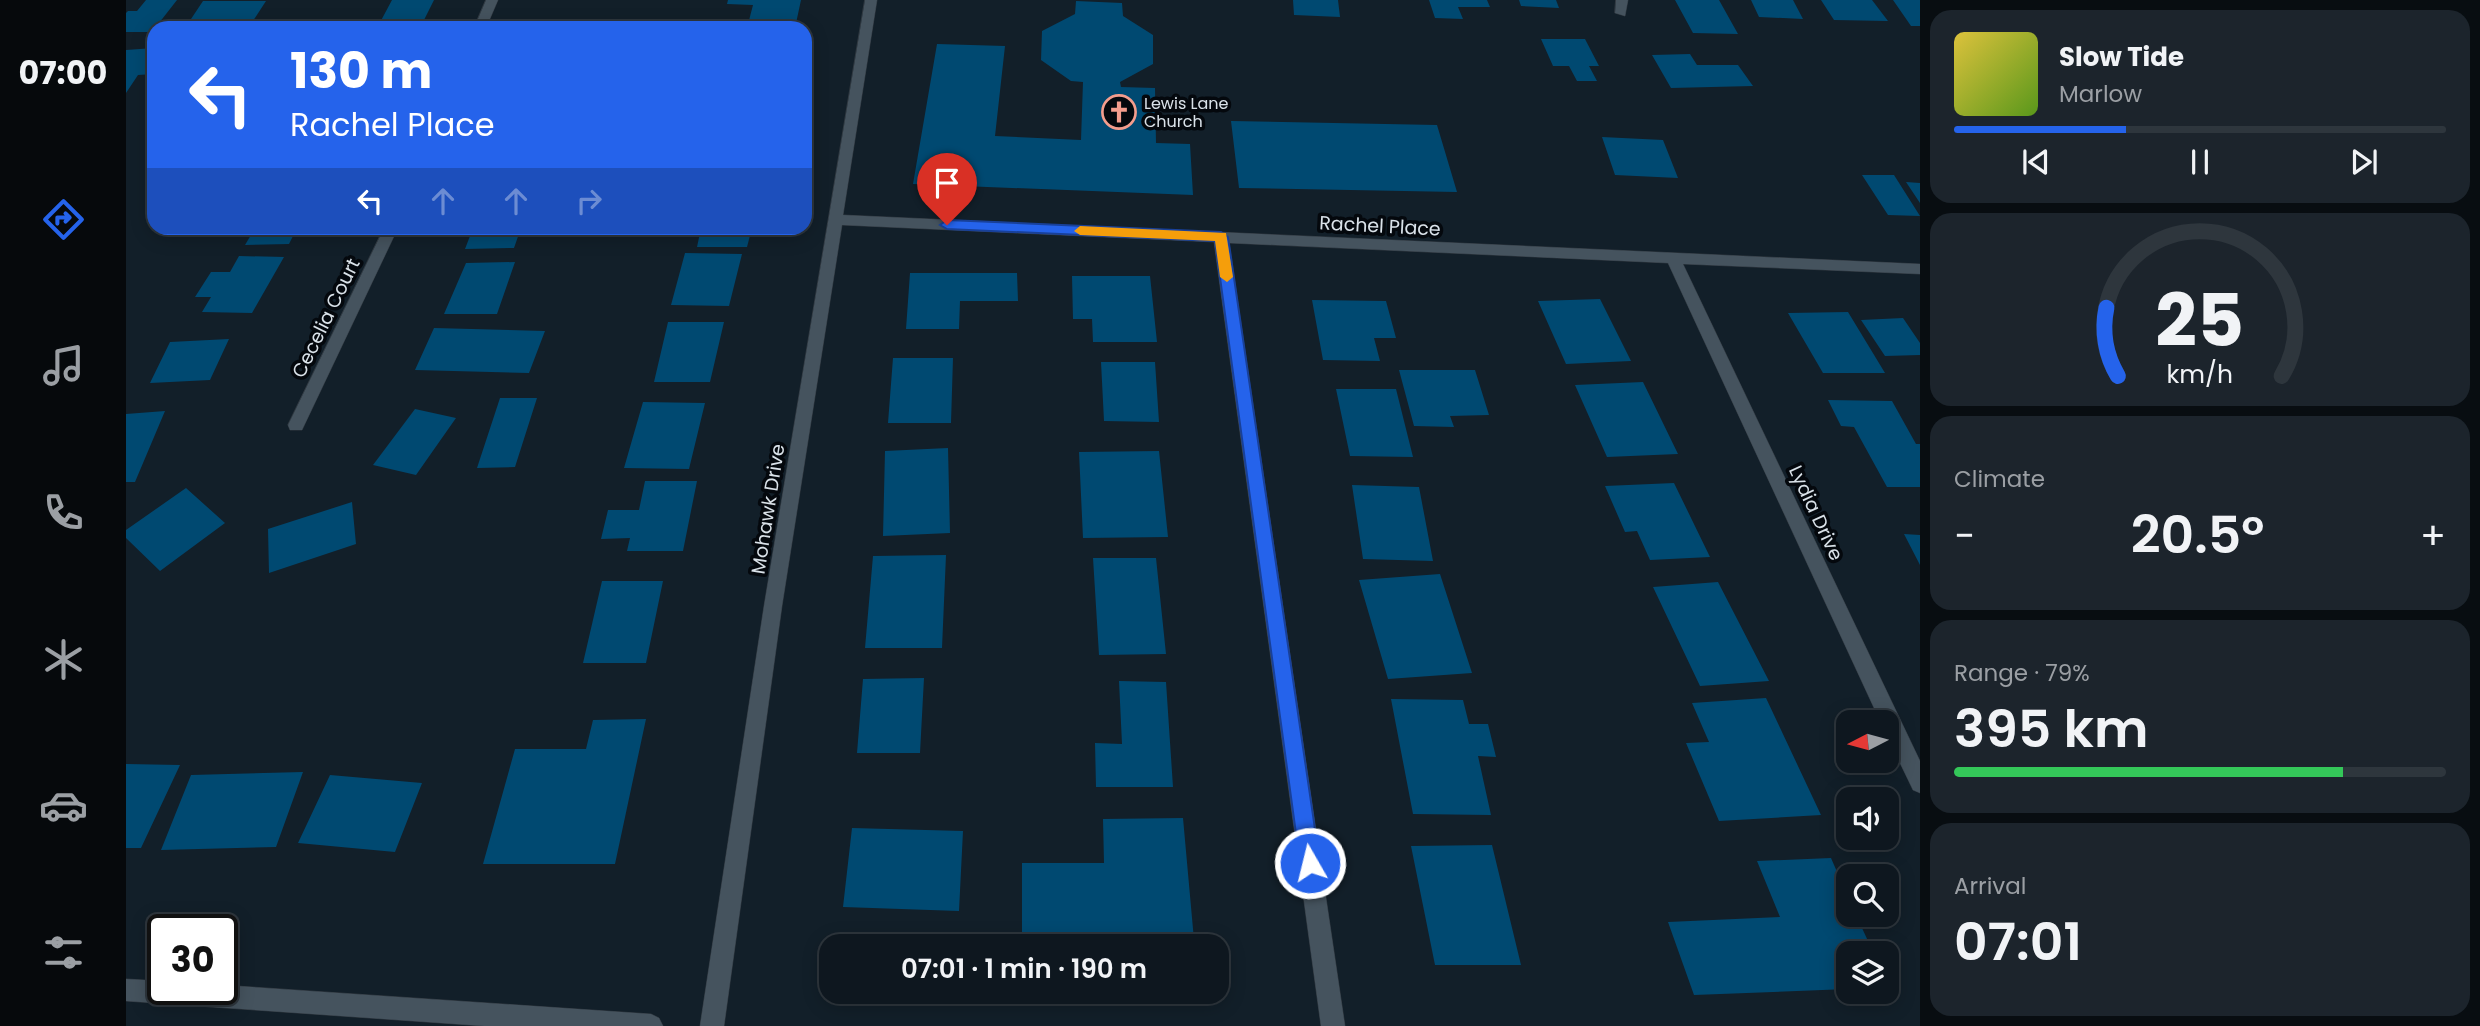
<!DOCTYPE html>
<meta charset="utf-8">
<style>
:root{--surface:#0e171f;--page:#1c242c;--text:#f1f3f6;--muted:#9b9fa4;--line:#2e363d;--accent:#2563eb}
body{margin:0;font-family:Poppins,sans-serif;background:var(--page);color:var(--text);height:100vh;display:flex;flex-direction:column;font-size:26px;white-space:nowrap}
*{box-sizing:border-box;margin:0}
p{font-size:23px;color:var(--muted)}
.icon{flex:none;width:38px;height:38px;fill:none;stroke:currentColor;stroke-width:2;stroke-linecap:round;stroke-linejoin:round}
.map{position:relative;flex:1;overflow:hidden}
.sheet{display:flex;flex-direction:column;gap:10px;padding:10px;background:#080d11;width:560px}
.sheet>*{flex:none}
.top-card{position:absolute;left:21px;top:21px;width:665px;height:214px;border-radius:21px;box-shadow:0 4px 18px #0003,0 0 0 2px var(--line);background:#2563eb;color:#fff;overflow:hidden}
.needle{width:46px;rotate:264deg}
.buttons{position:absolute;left:1710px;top:710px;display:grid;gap:14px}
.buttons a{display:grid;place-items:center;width:63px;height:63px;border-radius:14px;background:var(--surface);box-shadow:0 4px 18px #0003,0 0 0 2px var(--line);font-size:35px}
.speed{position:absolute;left:21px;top:914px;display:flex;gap:14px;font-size:35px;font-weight:700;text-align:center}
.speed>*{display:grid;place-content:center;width:91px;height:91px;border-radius:50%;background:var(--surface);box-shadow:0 4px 18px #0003,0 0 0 2px var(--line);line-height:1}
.speed .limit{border:4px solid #111;border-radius:10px;background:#fff;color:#111}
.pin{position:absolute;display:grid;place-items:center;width:60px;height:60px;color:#fff;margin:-72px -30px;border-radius:50% 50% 50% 0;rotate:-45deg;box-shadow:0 0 7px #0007}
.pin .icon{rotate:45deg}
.me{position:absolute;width:77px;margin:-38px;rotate:352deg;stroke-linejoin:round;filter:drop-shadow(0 0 5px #0008)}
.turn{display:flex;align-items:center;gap:24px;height:147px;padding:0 28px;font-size:32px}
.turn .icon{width:91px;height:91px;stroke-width:2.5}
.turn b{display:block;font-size:49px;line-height:60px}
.lanes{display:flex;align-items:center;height:66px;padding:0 28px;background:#0003;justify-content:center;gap:35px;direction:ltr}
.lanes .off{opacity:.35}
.big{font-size:52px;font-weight:600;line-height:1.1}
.sheet .widget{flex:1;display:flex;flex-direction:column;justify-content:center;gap:10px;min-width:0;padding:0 24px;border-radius:21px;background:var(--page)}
.sheet .dial{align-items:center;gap:0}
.dial svg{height:182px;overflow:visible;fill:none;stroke:var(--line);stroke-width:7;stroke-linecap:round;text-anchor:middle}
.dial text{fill:var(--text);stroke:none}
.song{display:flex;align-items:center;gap:21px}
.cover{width:84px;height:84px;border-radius:10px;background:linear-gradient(135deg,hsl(50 70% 55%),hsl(90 70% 35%))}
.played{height:7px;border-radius:4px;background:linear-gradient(90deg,var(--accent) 35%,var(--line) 35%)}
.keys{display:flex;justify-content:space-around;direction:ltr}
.heat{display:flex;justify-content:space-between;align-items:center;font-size:38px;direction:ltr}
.charge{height:10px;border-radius:5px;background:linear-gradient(90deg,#34c759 79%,var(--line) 0)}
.trip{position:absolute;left:693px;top:934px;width:410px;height:70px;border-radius:21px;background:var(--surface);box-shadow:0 4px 18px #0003,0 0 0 2px var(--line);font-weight:600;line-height:70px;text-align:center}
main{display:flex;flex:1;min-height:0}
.tabs{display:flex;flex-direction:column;width:126px;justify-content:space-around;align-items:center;background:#06090c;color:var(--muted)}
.tabs .icon{width:49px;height:49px}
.tabs .current{color:var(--accent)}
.tabs b{font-size:32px;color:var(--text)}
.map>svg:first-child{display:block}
</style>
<main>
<nav class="tabs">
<b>07:00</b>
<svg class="icon current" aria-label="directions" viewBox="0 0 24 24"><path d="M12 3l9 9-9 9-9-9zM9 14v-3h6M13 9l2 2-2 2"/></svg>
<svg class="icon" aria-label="music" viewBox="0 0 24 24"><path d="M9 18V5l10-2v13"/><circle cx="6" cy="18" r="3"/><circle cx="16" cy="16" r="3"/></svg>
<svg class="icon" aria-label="phone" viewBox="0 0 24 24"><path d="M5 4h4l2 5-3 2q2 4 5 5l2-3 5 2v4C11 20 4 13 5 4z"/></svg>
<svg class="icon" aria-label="climate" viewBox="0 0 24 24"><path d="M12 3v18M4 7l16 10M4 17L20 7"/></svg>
<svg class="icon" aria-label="car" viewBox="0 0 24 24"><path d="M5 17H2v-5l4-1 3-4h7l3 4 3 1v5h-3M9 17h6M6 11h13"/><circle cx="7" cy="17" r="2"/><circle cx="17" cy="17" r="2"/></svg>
<svg class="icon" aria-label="filters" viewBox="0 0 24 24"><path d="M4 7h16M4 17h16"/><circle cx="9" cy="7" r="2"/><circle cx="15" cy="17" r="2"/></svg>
</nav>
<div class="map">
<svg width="1794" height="1026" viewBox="0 0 1794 1026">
<rect width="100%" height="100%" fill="#121f29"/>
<path fill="#004971" d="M 20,0 L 51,0 L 26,32 L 0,32 L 0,13 L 2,11 L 11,11 Z
M 266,0 L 308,0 L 294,28 L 251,28 Z
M 602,0 L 675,0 L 669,28 L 621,28 L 627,5 L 601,4 Z
M 1167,0 L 1212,0 L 1214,17 L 1168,15 Z
M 1303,0 L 1361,0 L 1364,7 L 1332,7 L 1337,19 L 1309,18 Z
M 1393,0 L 1430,0 L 1433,8 L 1395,6 Z
M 1549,0 L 1593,0 L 1612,34 L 1567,33 Z
M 1625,0 L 1667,0 L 1677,19 L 1633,17 Z
M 1695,0 L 1746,0 L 1762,21 L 1708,20 Z
M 1767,0 L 1794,0 L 1794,26 L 1785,26 Z
M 77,1 L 140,1 L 125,24 L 61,25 Z
M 950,1 L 996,3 L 997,16 L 1027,35 L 1027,64 L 994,82 L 995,87 L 1029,88 L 1030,143 L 1064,144 L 1067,195 L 787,184 L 811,44 L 879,46 L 869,136 L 955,140 L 957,82 L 945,81 L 915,60 L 916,31 L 949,14 Z
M 1415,39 L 1459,39 L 1473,66 L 1463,66 L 1471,81 L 1451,81 L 1443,66 L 1427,66 Z
M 28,48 L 28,74 L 12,75 L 0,93 L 0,50 Z
M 1564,54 L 1571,65 L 1612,65 L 1627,86 L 1545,88 L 1526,55 Z
M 1105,121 L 1311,125 L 1331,192 L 1113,188 Z
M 1476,137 L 1537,140 L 1552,178 L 1489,175 Z
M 1736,175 L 1768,175 L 1794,216 L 1762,215 Z
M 1780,182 L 1794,183 L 1794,203 Z
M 129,228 L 171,228 L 163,244 L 119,245 Z
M 347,228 L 395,228 L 388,248 L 339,249 Z
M 575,228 L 626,228 L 621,247 L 571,247 Z
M 559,253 L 616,254 L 603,306 L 545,305 Z
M 113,256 L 158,257 L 126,313 L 76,312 L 85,297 L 69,297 L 85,272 L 104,272 Z
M 389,262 L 371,314 L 318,314 L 340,263 Z
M 784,273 L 891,273 L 892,301 L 834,301 L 833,329 L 780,329 Z
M 946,276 L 1024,276 L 1031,342 L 967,342 L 966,319 L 947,319 Z
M 1474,299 L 1505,361 L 1440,364 L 1412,301 Z
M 1186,300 L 1260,301 L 1270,338 L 1248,338 L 1254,361 L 1197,360 Z
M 1722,312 L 1759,373 L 1697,373 L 1662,313 Z
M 1777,318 L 1794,343 L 1794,355 L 1759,356 L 1735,320 Z
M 542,322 L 598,322 L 584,382 L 528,382 Z
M 308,328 L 419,331 L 403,373 L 289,370 Z
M 103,339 L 84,380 L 24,383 L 44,342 Z
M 767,358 L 827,358 L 825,423 L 762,423 Z
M 975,362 L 1029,362 L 1033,422 L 978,421 Z
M 1273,370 L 1349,370 L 1363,415 L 1324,416 L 1328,427 L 1288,426 Z
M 1517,382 L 1552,454 L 1481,457 L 1449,385 Z
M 1210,389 L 1270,389 L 1287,457 L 1224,456 Z
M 374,398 L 411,398 L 389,467 L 351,468 Z
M 1702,400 L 1766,401 L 1790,444 L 1794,444 L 1794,487 L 1761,487 L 1728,427 L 1715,426 Z
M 517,402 L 579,403 L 563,469 L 498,468 Z
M 289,409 L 330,418 L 290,475 L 247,465 Z
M 39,411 L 9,482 L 0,482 L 0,414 Z
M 822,448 L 824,533 L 757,536 L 759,451 Z
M 1033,451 L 1042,537 L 957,538 L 953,452 Z
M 519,481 L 571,481 L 557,551 L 501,551 L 504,538 L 475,539 L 482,510 L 513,510 Z
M 1548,483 L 1584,557 L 1524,560 L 1511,531 L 1499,532 L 1479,486 Z
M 1226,485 L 1293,487 L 1307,561 L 1237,559 Z
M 60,488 L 99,523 L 34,571 L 0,538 L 0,530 Z
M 226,502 L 230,544 L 143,573 L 142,529 Z
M 1778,534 L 1794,535 L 1794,565 Z
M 820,555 L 816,648 L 739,648 L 747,556 Z
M 967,558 L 1030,558 L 1040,654 L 973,655 Z
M 1314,574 L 1346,673 L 1262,679 L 1233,580 Z
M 476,581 L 537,581 L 520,663 L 457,663 Z
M 1592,582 L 1643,681 L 1574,686 L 1527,587 Z
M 798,678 L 794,753 L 731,753 L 737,679 Z
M 993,681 L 1040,682 L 1047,787 L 970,787 L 969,743 L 996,744 Z
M 1640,698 L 1695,815 L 1593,821 L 1560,743 L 1583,742 L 1566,703 Z
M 1265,699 L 1337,700 L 1343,724 L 1362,724 L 1370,757 L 1352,756 L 1365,815 L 1287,814 Z
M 520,719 L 489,864 L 357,864 L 389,749 L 460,749 L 467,720 Z
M 0,764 L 54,765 L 15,848 L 0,848 Z
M 177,772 L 150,847 L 35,850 L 65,775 Z
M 204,775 L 296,783 L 269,852 L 172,843 Z
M 1057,818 L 1068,940 L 896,941 L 896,863 L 978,863 L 977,819 Z
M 726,828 L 837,831 L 833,911 L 717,907 Z
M 1366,845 L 1395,965 L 1309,965 L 1285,846 Z
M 1705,858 L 1722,897 L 1722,915 L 1730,915 L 1748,954 L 1722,954 L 1722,989 L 1568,995 L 1542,922 L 1654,917 L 1631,861 Z"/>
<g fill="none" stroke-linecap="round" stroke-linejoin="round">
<g stroke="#313941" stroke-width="1">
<path id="minor" d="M 360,0 L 372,0 L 360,28 L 348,28 Z
M 739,0 L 751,0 L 717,215 L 1794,264 L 1794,274 L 1557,264 L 1794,761 L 1794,793 L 1787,790 L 1760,734 L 1760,723 L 1755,723 L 1542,263 L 1103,243 L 1219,1026 L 1195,1026 L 1088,242 L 716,225 L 656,606 L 598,1026 L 574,1026 L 638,606 Z
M 1490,0 L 1502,0 L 1499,16 L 1489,13 Z
M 258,228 L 272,228 L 176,430 L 164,430 L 162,425 Z
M 0,979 L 37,981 L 37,989 L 96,989 L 96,985 L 525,1014 L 533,1018 L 537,1026 L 358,1026 L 0,1001 Z"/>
</g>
<use href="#minor" fill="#45535e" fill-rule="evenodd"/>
</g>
<path fill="#2563eb" stroke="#184099" stroke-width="2" d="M 821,220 L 1095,232 L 1102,237 L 1194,863 L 1191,870 L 1184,872 L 1177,870 L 1174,863 L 1089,241 L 821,229 L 814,225 Z"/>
<path fill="#f59e0b" d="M 954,226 L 1100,233 L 1107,277 L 1101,282 L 1094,277 L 1089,241 L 954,235 L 948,231 Z"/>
<defs>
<g id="church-ring" transform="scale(1.75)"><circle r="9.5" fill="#04080d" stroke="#f49d8d" stroke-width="1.5"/><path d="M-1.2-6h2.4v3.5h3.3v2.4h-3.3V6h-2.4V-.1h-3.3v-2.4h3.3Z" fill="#f49d8d"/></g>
</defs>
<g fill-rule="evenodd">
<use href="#church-ring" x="993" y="112"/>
</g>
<g text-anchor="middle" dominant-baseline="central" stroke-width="7" stroke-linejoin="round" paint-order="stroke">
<g font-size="16" fill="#dae2e9" stroke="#04080d" text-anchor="start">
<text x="1018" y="103">Lewis Lane<tspan x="1018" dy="18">Church</tspan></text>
</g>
<g font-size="19" fill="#dae2e9" stroke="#04080d">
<text transform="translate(1254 226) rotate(3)">Rachel Place</text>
<text transform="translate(200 318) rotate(-64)">Cecelia Court</text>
<text transform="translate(642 509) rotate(-81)">Mohawk Drive</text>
<text transform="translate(1690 513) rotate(65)">Lydia Drive</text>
</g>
</g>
</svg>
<div class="buttons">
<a><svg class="needle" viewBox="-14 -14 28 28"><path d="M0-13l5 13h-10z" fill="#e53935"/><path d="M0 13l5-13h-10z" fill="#9b9fa4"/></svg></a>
<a><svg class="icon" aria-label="sound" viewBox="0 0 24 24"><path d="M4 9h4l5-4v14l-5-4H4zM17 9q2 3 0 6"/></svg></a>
<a><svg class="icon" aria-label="search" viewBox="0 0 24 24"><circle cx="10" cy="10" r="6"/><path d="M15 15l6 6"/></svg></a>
<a><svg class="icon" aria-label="layers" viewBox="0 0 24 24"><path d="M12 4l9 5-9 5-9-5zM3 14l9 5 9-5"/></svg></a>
</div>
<div class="speed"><div class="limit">30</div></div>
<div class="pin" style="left:821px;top:225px;background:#d93025"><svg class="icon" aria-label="arrive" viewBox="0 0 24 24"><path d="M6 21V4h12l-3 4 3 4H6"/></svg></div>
<svg class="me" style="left:1184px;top:863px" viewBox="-20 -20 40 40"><circle r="17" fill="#2563eb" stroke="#fff" stroke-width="3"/><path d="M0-11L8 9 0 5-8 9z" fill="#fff"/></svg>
<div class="trip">07:01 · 1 min · 190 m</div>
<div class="top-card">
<div class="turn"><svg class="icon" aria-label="left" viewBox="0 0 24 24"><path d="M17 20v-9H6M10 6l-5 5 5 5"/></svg><div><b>130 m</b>Rachel Place</div></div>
<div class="lanes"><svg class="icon" aria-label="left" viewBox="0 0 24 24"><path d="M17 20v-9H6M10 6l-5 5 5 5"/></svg><svg class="icon off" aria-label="ahead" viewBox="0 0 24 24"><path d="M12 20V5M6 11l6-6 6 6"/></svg><svg class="icon off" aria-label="ahead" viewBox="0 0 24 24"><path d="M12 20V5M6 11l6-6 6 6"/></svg><svg class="icon off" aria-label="right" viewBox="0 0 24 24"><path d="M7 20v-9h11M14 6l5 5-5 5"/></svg></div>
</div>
</div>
<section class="sheet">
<div class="widget">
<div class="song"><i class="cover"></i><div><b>Slow Tide</b><p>Marlow</p></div></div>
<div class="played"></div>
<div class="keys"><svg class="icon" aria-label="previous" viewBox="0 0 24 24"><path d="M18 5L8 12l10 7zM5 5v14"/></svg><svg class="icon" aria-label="pause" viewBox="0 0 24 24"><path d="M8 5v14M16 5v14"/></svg><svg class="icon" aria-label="next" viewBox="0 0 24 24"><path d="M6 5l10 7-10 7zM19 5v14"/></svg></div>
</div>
<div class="widget dial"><svg viewBox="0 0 100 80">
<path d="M14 69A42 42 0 1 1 86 69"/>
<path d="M14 69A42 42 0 0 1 9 39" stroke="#2563eb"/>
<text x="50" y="56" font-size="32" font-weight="700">25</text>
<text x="50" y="72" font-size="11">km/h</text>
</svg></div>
<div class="widget"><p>Climate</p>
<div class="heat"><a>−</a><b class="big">20.5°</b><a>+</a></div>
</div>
<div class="widget"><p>Range · 79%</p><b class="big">395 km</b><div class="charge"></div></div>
<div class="widget"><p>Arrival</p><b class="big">07:01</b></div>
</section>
</main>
